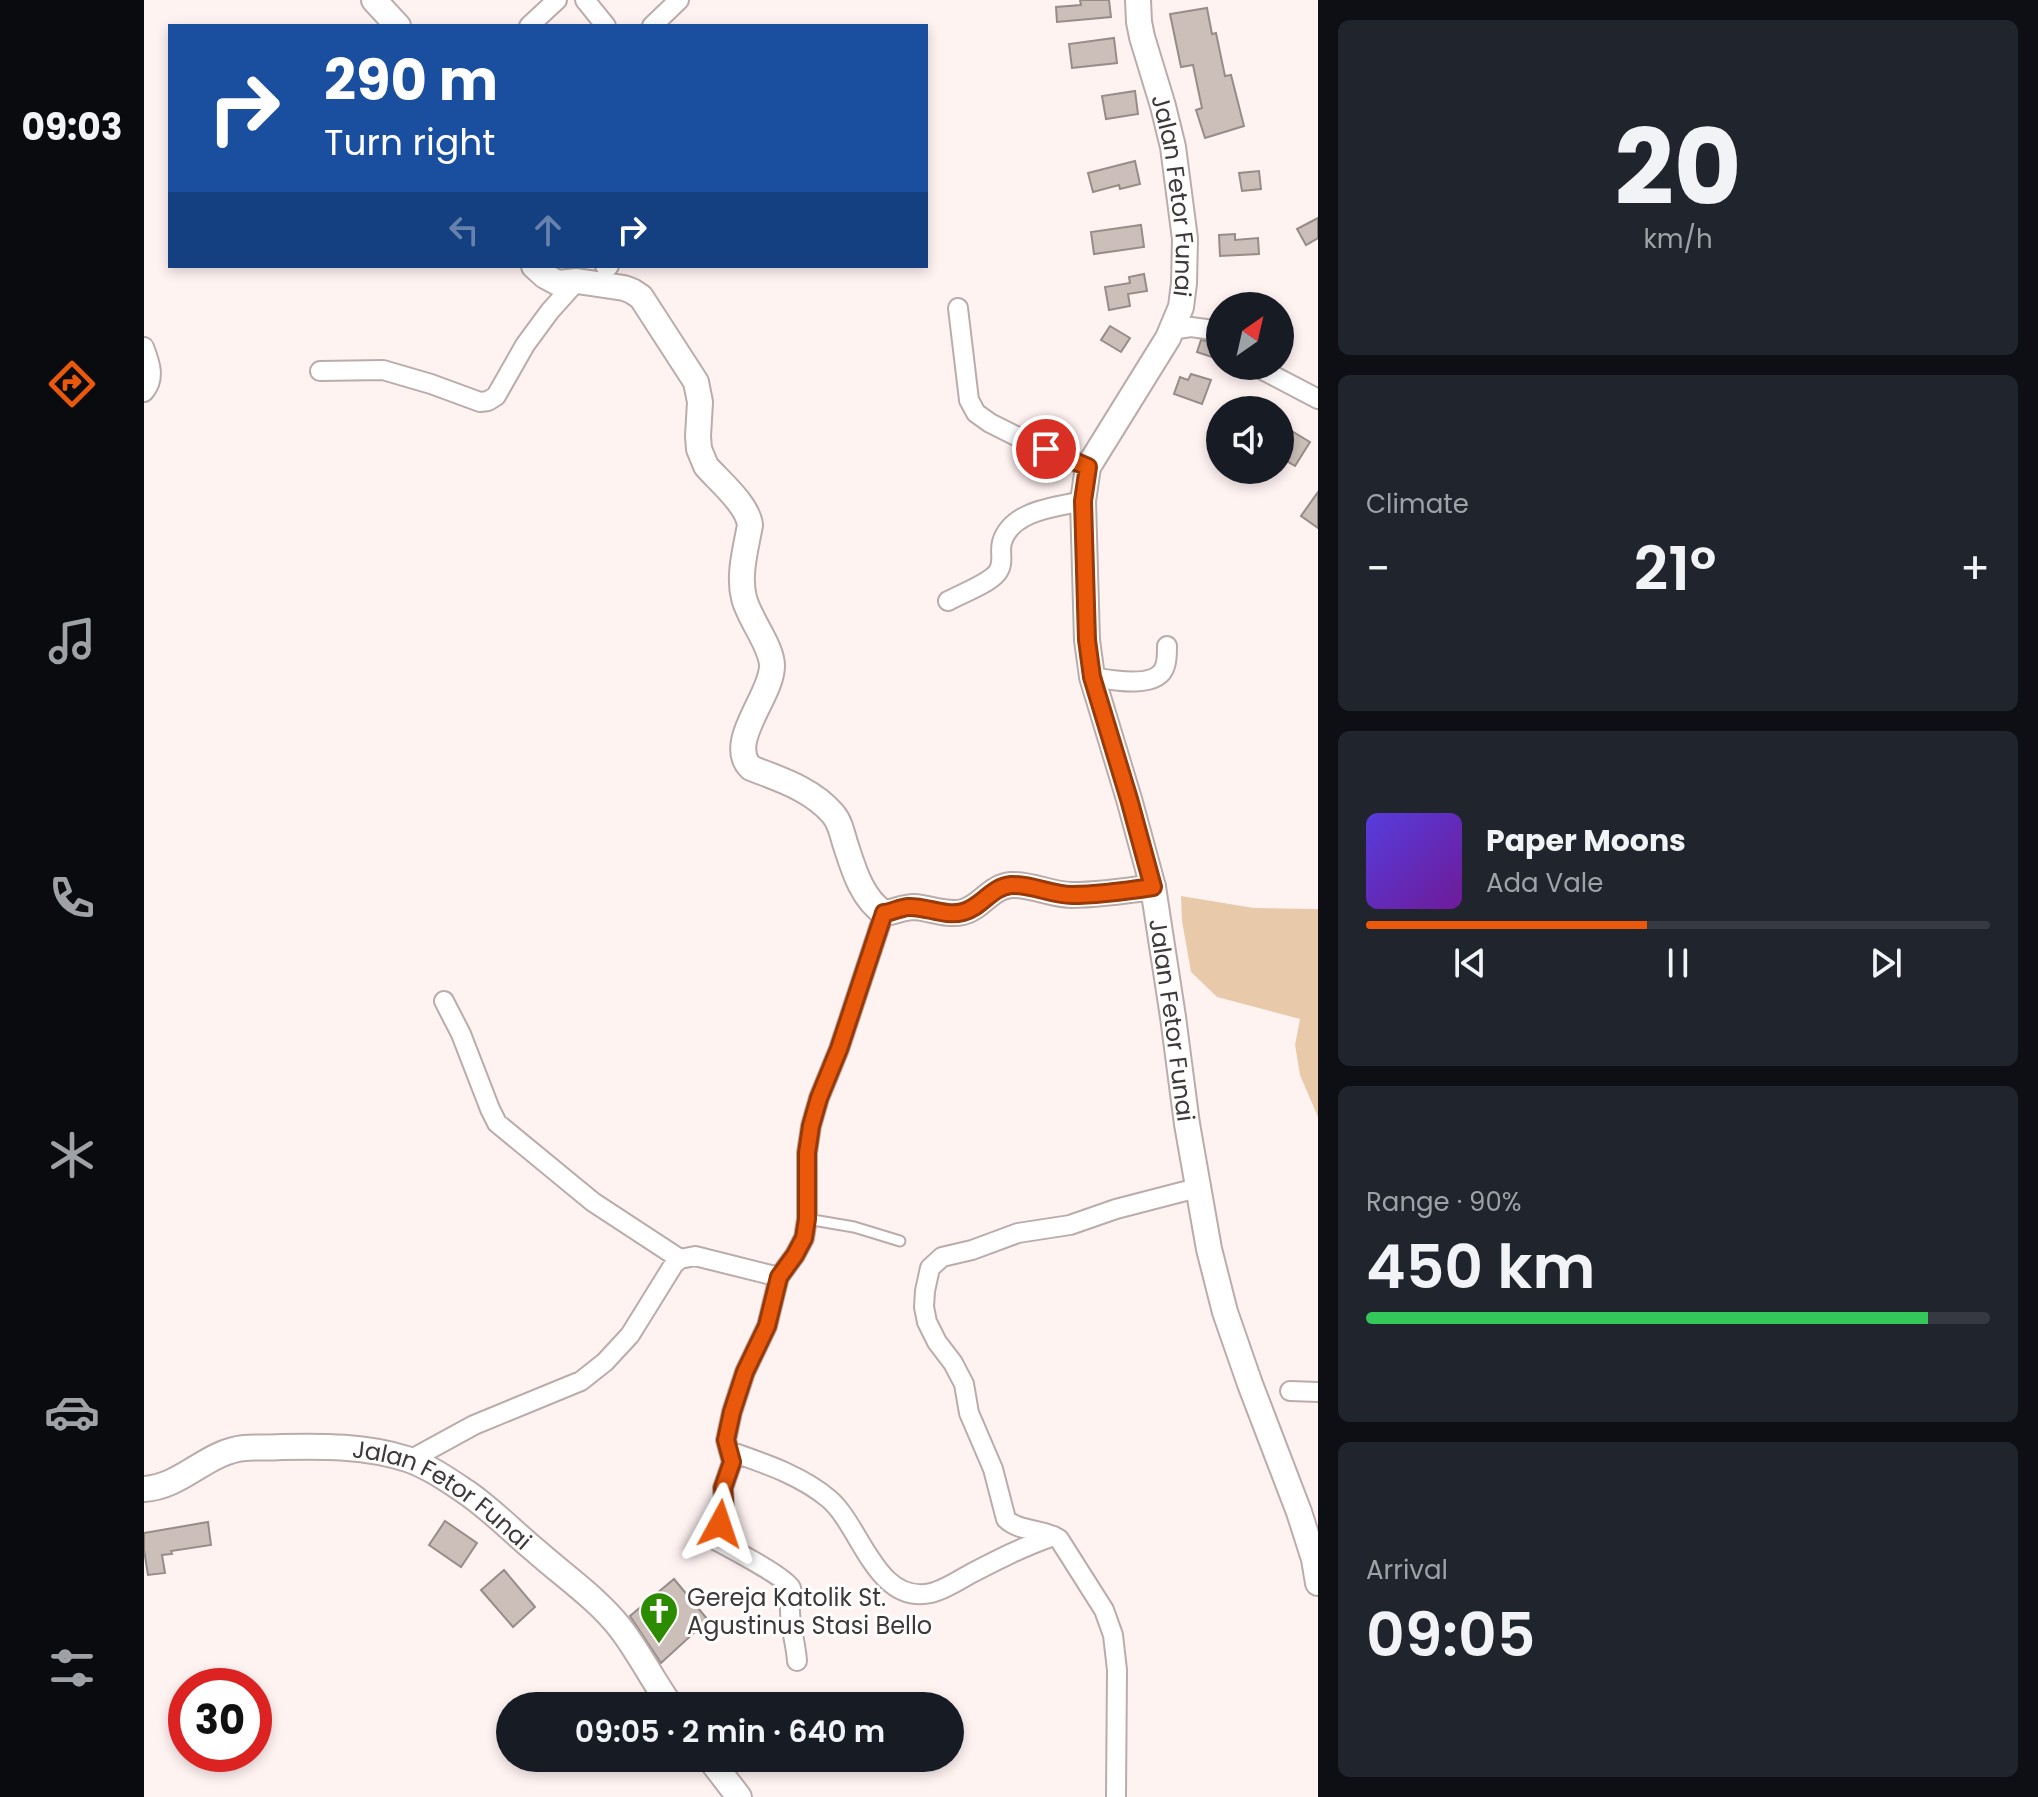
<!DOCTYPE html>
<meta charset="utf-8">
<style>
:root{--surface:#171b24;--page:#20242c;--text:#f1f3f6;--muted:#9ea1a6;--line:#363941;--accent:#ea580c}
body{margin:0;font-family:Poppins,sans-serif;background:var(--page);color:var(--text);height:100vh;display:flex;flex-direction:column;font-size:30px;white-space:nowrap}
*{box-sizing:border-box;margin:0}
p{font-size:26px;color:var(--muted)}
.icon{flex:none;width:44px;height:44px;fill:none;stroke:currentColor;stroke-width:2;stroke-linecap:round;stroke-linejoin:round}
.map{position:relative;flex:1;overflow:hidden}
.panel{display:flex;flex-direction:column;gap:20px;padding:20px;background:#0d0f14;width:720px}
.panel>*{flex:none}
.top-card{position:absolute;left:24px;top:24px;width:760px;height:244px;border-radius:0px;box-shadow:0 4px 12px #0003;background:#1a4fa0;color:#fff;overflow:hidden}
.needle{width:52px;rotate:34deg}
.buttons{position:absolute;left:1062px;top:292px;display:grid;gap:16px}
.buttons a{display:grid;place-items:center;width:88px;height:88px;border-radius:50%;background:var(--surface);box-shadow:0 4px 12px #0003;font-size:40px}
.speed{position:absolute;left:24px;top:1668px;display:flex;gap:16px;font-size:40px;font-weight:700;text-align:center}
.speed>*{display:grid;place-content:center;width:104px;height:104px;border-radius:50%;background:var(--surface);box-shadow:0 4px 12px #0003;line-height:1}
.speed .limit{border:12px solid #d22;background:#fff;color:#111}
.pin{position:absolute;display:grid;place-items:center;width:68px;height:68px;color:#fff;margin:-34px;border:4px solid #fff;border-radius:50%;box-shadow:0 2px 8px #0007}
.me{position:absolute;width:88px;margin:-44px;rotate:5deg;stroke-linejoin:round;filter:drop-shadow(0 0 6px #0008)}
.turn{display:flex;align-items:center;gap:28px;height:168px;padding:0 24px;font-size:36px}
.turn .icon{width:104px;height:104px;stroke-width:2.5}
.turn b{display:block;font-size:56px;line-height:68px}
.lanes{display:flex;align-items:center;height:76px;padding:0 24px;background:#0003;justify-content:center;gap:40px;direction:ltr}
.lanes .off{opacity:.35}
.big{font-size:60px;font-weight:600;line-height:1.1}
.panel .card{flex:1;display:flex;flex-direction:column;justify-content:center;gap:12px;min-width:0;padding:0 28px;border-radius:12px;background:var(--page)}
.panel .dial{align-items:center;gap:0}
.dial b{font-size:104px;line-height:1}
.song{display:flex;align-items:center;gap:24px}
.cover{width:96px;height:96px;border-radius:12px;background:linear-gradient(135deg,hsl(250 70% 55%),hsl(280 70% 35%))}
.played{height:8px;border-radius:4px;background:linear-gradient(90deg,var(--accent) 45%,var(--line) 45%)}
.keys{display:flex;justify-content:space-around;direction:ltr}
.heat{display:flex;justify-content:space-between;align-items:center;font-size:44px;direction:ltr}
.charge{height:12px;border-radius:6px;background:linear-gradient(90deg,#34c759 90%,var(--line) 0)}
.trip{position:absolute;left:352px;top:1692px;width:468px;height:80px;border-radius:40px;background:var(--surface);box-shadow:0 4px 12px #0003;font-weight:600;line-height:80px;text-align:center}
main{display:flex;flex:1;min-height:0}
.tabs{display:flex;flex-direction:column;width:144px;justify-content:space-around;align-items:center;background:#090b0e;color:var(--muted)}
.tabs .icon{width:56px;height:56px}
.tabs .current{color:var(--accent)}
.tabs b{font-size:36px;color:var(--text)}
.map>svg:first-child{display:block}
</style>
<main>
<nav class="tabs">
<b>09:03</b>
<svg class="icon current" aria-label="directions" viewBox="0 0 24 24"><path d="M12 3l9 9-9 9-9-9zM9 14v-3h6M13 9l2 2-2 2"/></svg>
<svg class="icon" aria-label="music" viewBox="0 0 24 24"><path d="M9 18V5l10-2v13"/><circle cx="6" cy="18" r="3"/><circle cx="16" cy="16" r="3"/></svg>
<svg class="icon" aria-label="phone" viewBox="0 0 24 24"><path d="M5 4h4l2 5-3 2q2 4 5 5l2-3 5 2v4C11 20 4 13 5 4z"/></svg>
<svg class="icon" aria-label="climate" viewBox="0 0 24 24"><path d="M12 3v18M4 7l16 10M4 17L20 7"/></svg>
<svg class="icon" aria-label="car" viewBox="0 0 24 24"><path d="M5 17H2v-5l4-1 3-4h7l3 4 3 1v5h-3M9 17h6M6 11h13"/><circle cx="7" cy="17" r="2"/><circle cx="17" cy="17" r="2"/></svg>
<svg class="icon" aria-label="filters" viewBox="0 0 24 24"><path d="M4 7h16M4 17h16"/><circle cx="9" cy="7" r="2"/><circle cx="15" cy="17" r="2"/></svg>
</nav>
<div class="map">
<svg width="1174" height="1797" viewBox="0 0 1174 1797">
<rect width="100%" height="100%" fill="#fff3f2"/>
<path fill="#e8caab" d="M 1037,896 L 1110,908 L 1174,909 L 1174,1117 L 1156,1075 L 1151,1045 L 1156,1019 L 1073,997 L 1047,972 L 1038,921 Z"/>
<path fill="#ccbfba" stroke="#978c87" stroke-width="2" d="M 936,0 L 965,0 L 967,17 L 913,22 L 912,7 L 937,5 Z
M 1063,8 L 1068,34 L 1072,33 L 1081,76 L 1087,75 L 1100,126 L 1061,138 L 1052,110 L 1058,108 L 1049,65 L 1037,67 L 1026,14 Z
M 970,38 L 973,63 L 928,68 L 925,44 Z
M 991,91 L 994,114 L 962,119 L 958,96 Z
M 991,161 L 996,184 L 976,189 L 975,185 L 949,192 L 944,173 Z
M 1115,171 L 1117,189 L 1098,191 L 1095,173 Z
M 1174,218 L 1174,238 L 1162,245 L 1153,229 Z
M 997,225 L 1000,247 L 950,254 L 947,232 Z
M 1091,234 L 1091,240 L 1114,238 L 1115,254 L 1076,256 L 1075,235 Z
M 1000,274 L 1003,291 L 984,294 L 986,306 L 965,310 L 961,287 L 986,283 L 985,277 Z
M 966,326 L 986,338 L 977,352 L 957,340 Z
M 1057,340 L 1076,343 L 1071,358 L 1053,352 Z
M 1047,374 L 1067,380 L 1058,404 L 1030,394 L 1036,377 L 1044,380 Z
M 1146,430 L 1166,442 L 1151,466 L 1136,457 L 1136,446 Z
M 1174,492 L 1174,528 L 1157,516 Z
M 301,1521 L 333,1543 L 317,1567 L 285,1545 Z
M 64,1522 L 67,1545 L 27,1551 L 28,1554 L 18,1555 L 21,1573 L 4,1575 L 0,1550 L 0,1533 Z
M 360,1570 L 391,1607 L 369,1627 L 337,1590 Z
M 530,1579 L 564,1620 L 517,1663 L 486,1616 Z"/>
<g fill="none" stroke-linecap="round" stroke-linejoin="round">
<g stroke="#baacab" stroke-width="13">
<path id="lane" d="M 663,1219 L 710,1227 L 756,1241"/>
</g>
<g stroke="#baacab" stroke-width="22">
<path id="street" d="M 441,0 L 462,26
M 385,26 L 413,0
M 508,26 L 535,0
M 461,266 L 463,268 L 465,266
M 814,308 L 825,400 L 832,413 L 846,423 L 882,441 L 944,467
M 1027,330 L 1047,327 L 1076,331
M 0,347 C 6,363 12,378 0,392
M 1111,366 L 1174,399
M 176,371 L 239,370 L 287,384 L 336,402 L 344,401 L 352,396 L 381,345 L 406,311 L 433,281
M 804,601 C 817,594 844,584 853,573 C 861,563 855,553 858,542 C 868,510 912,507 939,501
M 948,677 C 966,680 1014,690 1021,666 C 1023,661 1023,652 1023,646
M 300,1001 L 317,1034 L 346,1109 L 353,1123 L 449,1202 L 536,1259
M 1146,1391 L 1174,1392
M 585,1451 C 619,1463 657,1475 685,1499 C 717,1526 732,1605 787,1593 C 800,1590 814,1581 826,1574 C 853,1560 880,1546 910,1536
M 266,1460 L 330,1425 L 437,1381 L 461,1362 L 486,1335 L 530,1264 L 536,1259 L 551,1256 L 635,1277
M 653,1661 C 652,1643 645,1624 646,1606 C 646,1600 649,1593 647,1588 C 643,1578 586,1548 573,1541 L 580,1506 L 579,1488 L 588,1462 L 582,1440 L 588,1412 L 601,1372 L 623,1326 L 635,1277 L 651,1255 L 660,1238 L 663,1219 L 663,1153 L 667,1126 L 675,1098 L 695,1049 L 740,913
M 972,1797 L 973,1670 L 969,1635 L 960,1610 L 915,1539 C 898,1528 875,1532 862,1519 L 849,1469 L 825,1413 L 820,1384 L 809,1363 L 793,1342 L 783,1322 L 780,1307 L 781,1291 L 786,1268 L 798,1257 L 828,1250 L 874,1233 L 926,1225 L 972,1209 L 1053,1188"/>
</g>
<g stroke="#baacab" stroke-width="28">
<g id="secondary">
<path d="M 230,0 L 254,26"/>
<path id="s1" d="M 994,0 L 995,22 L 998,37 L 1019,106 L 1029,147 L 1041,239 L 1040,283 L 1037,307 L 1024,338 L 944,467 L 939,501 L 943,640 L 948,677 L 985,799 L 1009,887 L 1029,1017 L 1043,1124 L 1065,1249 L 1081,1312 L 1106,1384 L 1155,1512 L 1170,1559 L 1174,1583"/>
<path d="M 390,266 L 401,276 L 414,283 L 433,281 L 480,288 L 488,291 L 497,297 L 552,382 L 556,402 L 554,436 L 555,449 L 562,466 C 575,481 604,505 606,525 C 602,548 594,575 600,598 C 605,619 628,646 628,666 C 628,696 581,743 607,768 C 635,779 668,789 689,814 C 696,822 698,833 701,843 C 709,867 717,898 740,913 C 750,912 759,907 770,907 C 786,908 803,916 819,912 C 838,907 846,887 867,885 C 888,884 907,895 928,895 C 955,895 982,891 1009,887"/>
<path id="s2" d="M 0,1489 C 38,1487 62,1452 100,1448 C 112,1447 125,1448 137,1447 C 180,1446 222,1446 263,1459 C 284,1466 304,1480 322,1492 C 347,1509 369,1532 392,1551 C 420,1576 454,1599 477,1629 C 496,1654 509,1681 527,1706"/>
<path d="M 565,1758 L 595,1797"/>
</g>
</g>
<use href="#lane" stroke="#fff" stroke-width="9"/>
<use href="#street" stroke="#fff" stroke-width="18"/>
<use href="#secondary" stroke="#fff" stroke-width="24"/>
</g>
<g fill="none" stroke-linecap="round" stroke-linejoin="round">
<g stroke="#983908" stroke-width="20">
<path id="route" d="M 576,1524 L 580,1500 L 579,1488 L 588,1462 L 582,1440 L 588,1412 L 601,1372 L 623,1326 L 635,1277 L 651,1255 L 660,1238 L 663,1219 L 663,1153 L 667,1126 L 675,1098 L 695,1049 L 740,913 C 748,912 755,908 764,907 C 782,906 801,917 819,912 C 838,907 847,887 867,885 C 888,884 907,895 928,895 C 955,895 982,891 1009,887 L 985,799 L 948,677 L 943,640 L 939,501 L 944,467 L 902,449"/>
</g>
<use href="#route" stroke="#ea580c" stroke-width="14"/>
</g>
<defs>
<g id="church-pin" transform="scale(2)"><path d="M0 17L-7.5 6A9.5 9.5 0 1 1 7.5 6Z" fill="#2c8c00" stroke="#fff"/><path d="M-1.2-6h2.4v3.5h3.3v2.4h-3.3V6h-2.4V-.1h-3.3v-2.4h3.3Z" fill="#fff"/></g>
</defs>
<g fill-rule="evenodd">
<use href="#church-pin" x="515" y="1611"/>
</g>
<g text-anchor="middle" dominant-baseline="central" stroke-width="6" stroke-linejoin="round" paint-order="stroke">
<g font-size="24" fill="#3e3938" stroke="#fff">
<text stroke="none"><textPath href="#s1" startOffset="200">Jalan Fetor Funai</textPath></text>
<text stroke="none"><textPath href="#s1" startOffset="1062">Jalan Fetor Funai</textPath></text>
<text stroke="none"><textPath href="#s2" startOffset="320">Jalan Fetor Funai</textPath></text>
</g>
<g font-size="24" fill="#3e3938" stroke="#fff" text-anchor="start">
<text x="543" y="1597">Gereja Katolik St.<tspan x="543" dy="28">Agustinus Stasi Bello</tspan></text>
</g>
</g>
</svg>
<div class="buttons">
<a><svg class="needle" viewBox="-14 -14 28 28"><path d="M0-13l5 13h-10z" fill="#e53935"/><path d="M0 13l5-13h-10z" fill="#9ea1a6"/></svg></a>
<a><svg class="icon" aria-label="sound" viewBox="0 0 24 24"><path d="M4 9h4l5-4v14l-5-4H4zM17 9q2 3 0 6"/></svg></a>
</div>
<div class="speed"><div class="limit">30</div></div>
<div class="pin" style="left:902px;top:449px;background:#d93025"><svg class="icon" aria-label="arrive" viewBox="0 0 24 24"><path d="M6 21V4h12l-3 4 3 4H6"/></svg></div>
<svg class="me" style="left:576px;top:1524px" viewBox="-20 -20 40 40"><path d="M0-17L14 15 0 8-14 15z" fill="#ea580c" stroke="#fff" stroke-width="4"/></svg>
<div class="trip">09:05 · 2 min · 640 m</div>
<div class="top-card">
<div class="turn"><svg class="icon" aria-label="right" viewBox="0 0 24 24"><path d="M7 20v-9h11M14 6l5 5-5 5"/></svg><div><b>290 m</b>Turn right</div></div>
<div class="lanes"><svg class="icon off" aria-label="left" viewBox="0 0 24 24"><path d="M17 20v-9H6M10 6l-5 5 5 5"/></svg><svg class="icon off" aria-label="ahead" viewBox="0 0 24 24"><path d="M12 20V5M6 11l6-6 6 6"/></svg><svg class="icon" aria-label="right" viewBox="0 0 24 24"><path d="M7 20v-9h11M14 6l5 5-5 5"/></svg></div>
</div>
</div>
<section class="panel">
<div class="card dial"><b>20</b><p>km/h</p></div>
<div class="card"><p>Climate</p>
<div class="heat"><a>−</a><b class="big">21°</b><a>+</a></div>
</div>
<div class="card">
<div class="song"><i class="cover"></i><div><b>Paper Moons</b><p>Ada Vale</p></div></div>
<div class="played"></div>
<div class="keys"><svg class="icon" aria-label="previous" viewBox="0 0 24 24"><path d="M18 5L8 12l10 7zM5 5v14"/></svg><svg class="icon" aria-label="pause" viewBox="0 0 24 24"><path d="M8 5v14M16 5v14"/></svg><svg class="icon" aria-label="next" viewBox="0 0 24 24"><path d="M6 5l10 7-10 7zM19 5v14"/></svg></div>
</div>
<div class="card"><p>Range · 90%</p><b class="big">450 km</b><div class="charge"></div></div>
<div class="card"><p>Arrival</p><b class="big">09:05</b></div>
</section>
</main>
